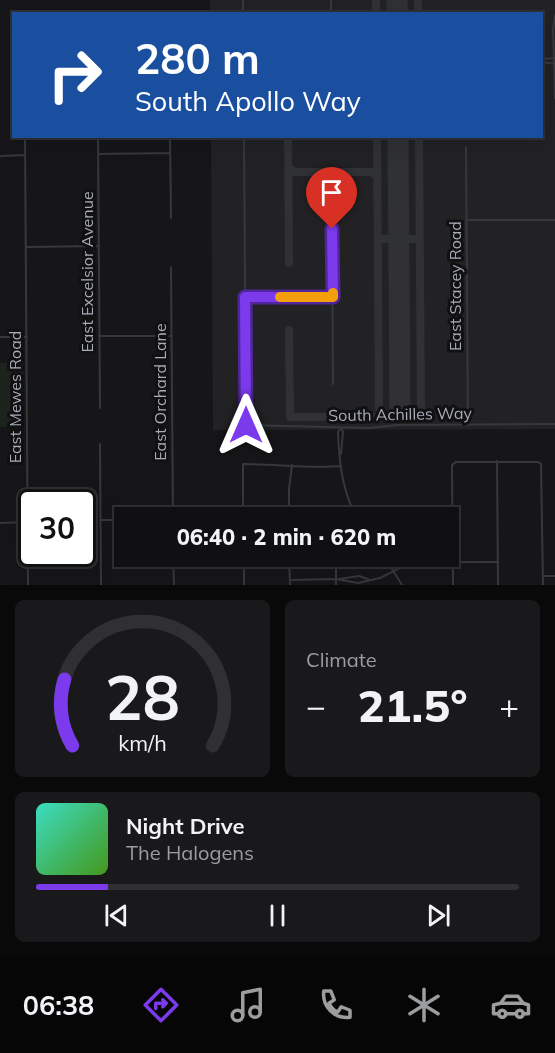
<!DOCTYPE html>
<meta charset="utf-8">
<style>
:root{--surface:#101012;--page:#19191b;--text:#f1f3f6;--muted:#9c9d9f;--line:#303032;--accent:#7c3aed}
body{margin:0;font-family:Mulish,sans-serif;background:var(--page);color:var(--text);height:100vh;display:flex;flex-direction:column;font-size:22px;white-space:nowrap}
*{box-sizing:border-box;margin:0}
p{font-size:20px;color:var(--muted)}
.icon{flex:none;width:33px;height:33px;fill:none;stroke:currentColor;stroke-width:2;stroke-linecap:round;stroke-linejoin:round}
.map{position:relative;height:585px;overflow:hidden}
.side{display:flex;flex-direction:column;gap:15px;padding:15px;background:#09090a;flex:1}
.side>*{flex:none}
.hud{position:absolute;left:12px;top:12px;width:531px;height:126px;border-radius:0px;box-shadow:0 6px 24px #0002,0 0 0 2px var(--line);background:#1a4fa0;color:#fff;overflow:hidden}
.speed{position:absolute;left:18px;top:489px;display:flex;gap:12px;font-size:30px;font-weight:700;text-align:center}
.speed>*{display:grid;place-content:center;width:78px;height:78px;border-radius:50%;background:var(--surface);box-shadow:0 6px 24px #0002,0 0 0 2px var(--line);line-height:1}
.speed .limit{border:3px solid #111;border-radius:9px;background:#fff;color:#111}
.pin{position:absolute;display:grid;place-items:center;width:51px;height:51px;color:#fff;margin:-62px -26px;border-radius:50% 50% 50% 0;rotate:-45deg;box-shadow:0 0 6px #0007}
.pin .icon{rotate:45deg}
.me{position:absolute;width:66px;margin:-33px;rotate:0deg;stroke-linejoin:round;filter:drop-shadow(0 0 4px #0008)}
.turn{display:flex;align-items:center;gap:21px;height:126px;padding:0 24px;font-size:27px}
.turn .icon{width:78px;height:78px;stroke-width:2.5}
.turn b{display:block;font-size:42px;line-height:51px}
.big{font-size:45px;font-weight:800;line-height:1.1}
.side .card{flex:1;display:flex;flex-direction:column;justify-content:center;gap:9px;min-width:0;padding:0 21px;border-radius:9px;background:var(--page)}
.side .dial{align-items:center;gap:0}
.dial svg{height:156px;overflow:visible;fill:none;stroke:var(--line);stroke-width:7;stroke-linecap:round;text-anchor:middle}
.dial text{fill:var(--text);stroke:none}
.song{display:flex;align-items:center;gap:18px}
.cover{width:72px;height:72px;border-radius:9px;background:linear-gradient(135deg,hsl(170 70% 55%),hsl(100 70% 35%))}
.played{height:6px;border-radius:3px;background:linear-gradient(90deg,var(--accent) 15%,var(--line) 15%)}
.keys{display:flex;justify-content:space-around;direction:ltr}
.heat{display:flex;justify-content:space-between;align-items:center;font-size:33px;direction:ltr}
.side .tiles{flex:1;display:grid;gap:15px;grid-template-columns:1fr 1fr}
.card:last-child{grid-column:span 2}
.trip{position:absolute;left:114px;top:507px;width:345px;height:60px;border-radius:0px;background:var(--surface);box-shadow:0 6px 24px #0002,0 0 0 2px var(--line);font-weight:800;line-height:60px;text-align:center}
.dock{display:flex;height:96px;justify-content:space-around;align-items:center;background:#060607;color:var(--muted)}
.dock .icon{width:42px;height:42px}
.dock .selected{color:var(--accent)}
.dock b{font-size:27px;color:var(--text)}
.map>svg:first-child{display:block}
</style>
<div class="map">
<svg width="555" height="585" viewBox="0 0 555 585">
<rect width="100%" height="100%" fill="#161618"/>
<path fill="#222225" d="M 210,0 L 555,0 L 555,429 L 213,430 L 211,137 L 542,136 L 542,14 L 210,14 Z"/>
<path fill="#1c231d" d="M 0,363 L 23,363 L 23,427 L 0,427 Z"/>
<g fill="none" stroke-linecap="round" stroke-linejoin="round">
<path stroke="#303135" stroke-width="8" d="M 376,0 L 376,14
M 418,0 L 418,14
M 288,136 L 289,263
M 377,136 L 379,409 L 381,414 L 388,417
M 419,136 L 421,409 L 423,414 L 430,417
M 288,167 L 295,172 L 372,172 L 378,177
M 378,239 L 419,239
M 289,330 L 290,417 L 427,417"/>
<path stroke="#303135" stroke-width="21" d="M 397,0 L 397,14
M 398,136 L 400,409"/>
<path stroke="#37383d" stroke-width="2" d="M 243,0 L 243,14
M 331,0 L 331,14
M 555,15 L 553,30 L 555,98
M 542,59 L 555,58
M 542,62 L 555,64
M 25,136 L 28,585
M 98,136 L 100,408
M 170,136 L 171,218
M 244,136 L 246,425 L 369,428 L 397,425 L 555,424
M 332,136 L 332,138
M 466,147 L 468,425
M 98,154 L 170,153
M 0,156 L 25,155
M 332,206 L 333,384
M 466,220 L 555,220
M 26,247 L 98,246
M 171,267 L 173,518
M 245,297 L 333,297
M 99,336 L 171,336
M 0,337 L 27,337
M 341,428 L 338,432 C 339,461 342,491 357,518
M 341,428 L 343,432 L 341,454
M 100,444 L 101,585
M 497,461 L 498,585
M 243,518 L 243,464 C 276,464 309,469 341,466
M 289,518 L 289,489 L 292,465
M 335,518 L 338,515 L 342,518
M 100,520 L 124,520
M 0,523 L 27,522
M 173,556 L 174,585
M 244,556 L 244,585
M 289,556 L 290,585
M 336,556 L 336,585
M 384,556 L 402,585
M 435,559 L 449,560 L 449,562 L 448,564 L 434,565 L 421,562 Z
M 452,562 L 498,562
M 544,576 L 555,576
M 339,579 L 359,576 L 368,579
M 290,580 L 336,579 L 358,583 L 380,578 L 406,565 L 421,562
M 453,585 L 452,465 L 456,462 L 538,462 L 541,464 L 543,585"/>
</g>
<g fill="none" stroke-linecap="round" stroke-linejoin="round">
<g stroke="#51269a" stroke-width="15">
<path id="route" d="M 246,425 L 245,297 L 333,297 L 332,229"/>
</g>
<use href="#route" stroke="#7c3aed" stroke-width="10"/>
<path stroke="#f59e0b" stroke-width="10" d="M 280,297 L 333,297 L 333,293"/>
</g>
<g text-anchor="middle" dominant-baseline="central" stroke-width="6" stroke-linejoin="round" paint-order="stroke">
<g font-size="16" fill="#a8adb8" stroke="#111113">
<text transform="translate(87 272) rotate(-90)">East Excelsior Avenue</text>
<text transform="translate(455 286) rotate(-90)">East Stacey Road</text>
<text transform="translate(160 392) rotate(-90)">East Orchard Lane</text>
<text transform="translate(15 397) rotate(-90)">East Mewes Road</text>
<text transform="translate(400 414) rotate(-1)">South Achilles Way</text>
</g>
</g>
</svg>
<div class="speed"><div class="limit">30</div></div>
<div class="pin" style="left:332px;top:229px;background:#d93025"><svg class="icon" aria-label="arrive" viewBox="0 0 24 24"><path d="M6 21V4h12l-3 4 3 4H6"/></svg></div>
<svg class="me" style="left:246px;top:425px" viewBox="-20 -20 40 40"><path d="M0-17L14 15 0 8-14 15z" fill="#7c3aed" stroke="#fff" stroke-width="4"/></svg>
<div class="trip">06:40 · 2 min · 620 m</div>
<div class="hud">
<div class="turn"><svg class="icon" aria-label="right" viewBox="0 0 24 24"><path d="M7 20v-9h11M14 6l5 5-5 5"/></svg><div><b>280 m</b>South Apollo Way</div></div>
</div>
</div>
<section class="side">
<div class="tiles">
<div class="card dial"><svg viewBox="0 0 100 80">
<path d="M14 69A42 42 0 1 1 86 69"/>
<path d="M14 69A42 42 0 0 1 10 35" stroke="#7c3aed"/>
<text x="50" y="56" font-size="32" font-weight="700">28</text>
<text x="50" y="72" font-size="11">km/h</text>
</svg></div>
<div class="card"><p>Climate</p>
<div class="heat"><a>−</a><b class="big">21.5°</b><a>+</a></div>
</div>
<div class="card">
<div class="song"><i class="cover"></i><div><b>Night Drive</b><p>The Halogens</p></div></div>
<div class="played"></div>
<div class="keys"><svg class="icon" aria-label="previous" viewBox="0 0 24 24"><path d="M18 5L8 12l10 7zM5 5v14"/></svg><svg class="icon" aria-label="pause" viewBox="0 0 24 24"><path d="M8 5v14M16 5v14"/></svg><svg class="icon" aria-label="next" viewBox="0 0 24 24"><path d="M6 5l10 7-10 7zM19 5v14"/></svg></div>
</div>
</div>
</section>
<nav class="dock">
<b>06:38</b>
<svg class="icon selected" aria-label="directions" viewBox="0 0 24 24"><path d="M12 3l9 9-9 9-9-9zM9 14v-3h6M13 9l2 2-2 2"/></svg>
<svg class="icon" aria-label="music" viewBox="0 0 24 24"><path d="M9 18V5l10-2v13"/><circle cx="6" cy="18" r="3"/><circle cx="16" cy="16" r="3"/></svg>
<svg class="icon" aria-label="phone" viewBox="0 0 24 24"><path d="M5 4h4l2 5-3 2q2 4 5 5l2-3 5 2v4C11 20 4 13 5 4z"/></svg>
<svg class="icon" aria-label="climate" viewBox="0 0 24 24"><path d="M12 3v18M4 7l16 10M4 17L20 7"/></svg>
<svg class="icon" aria-label="car" viewBox="0 0 24 24"><path d="M5 17H2v-5l4-1 3-4h7l3 4 3 1v5h-3M9 17h6M6 11h13"/><circle cx="7" cy="17" r="2"/><circle cx="17" cy="17" r="2"/></svg>
</nav>
